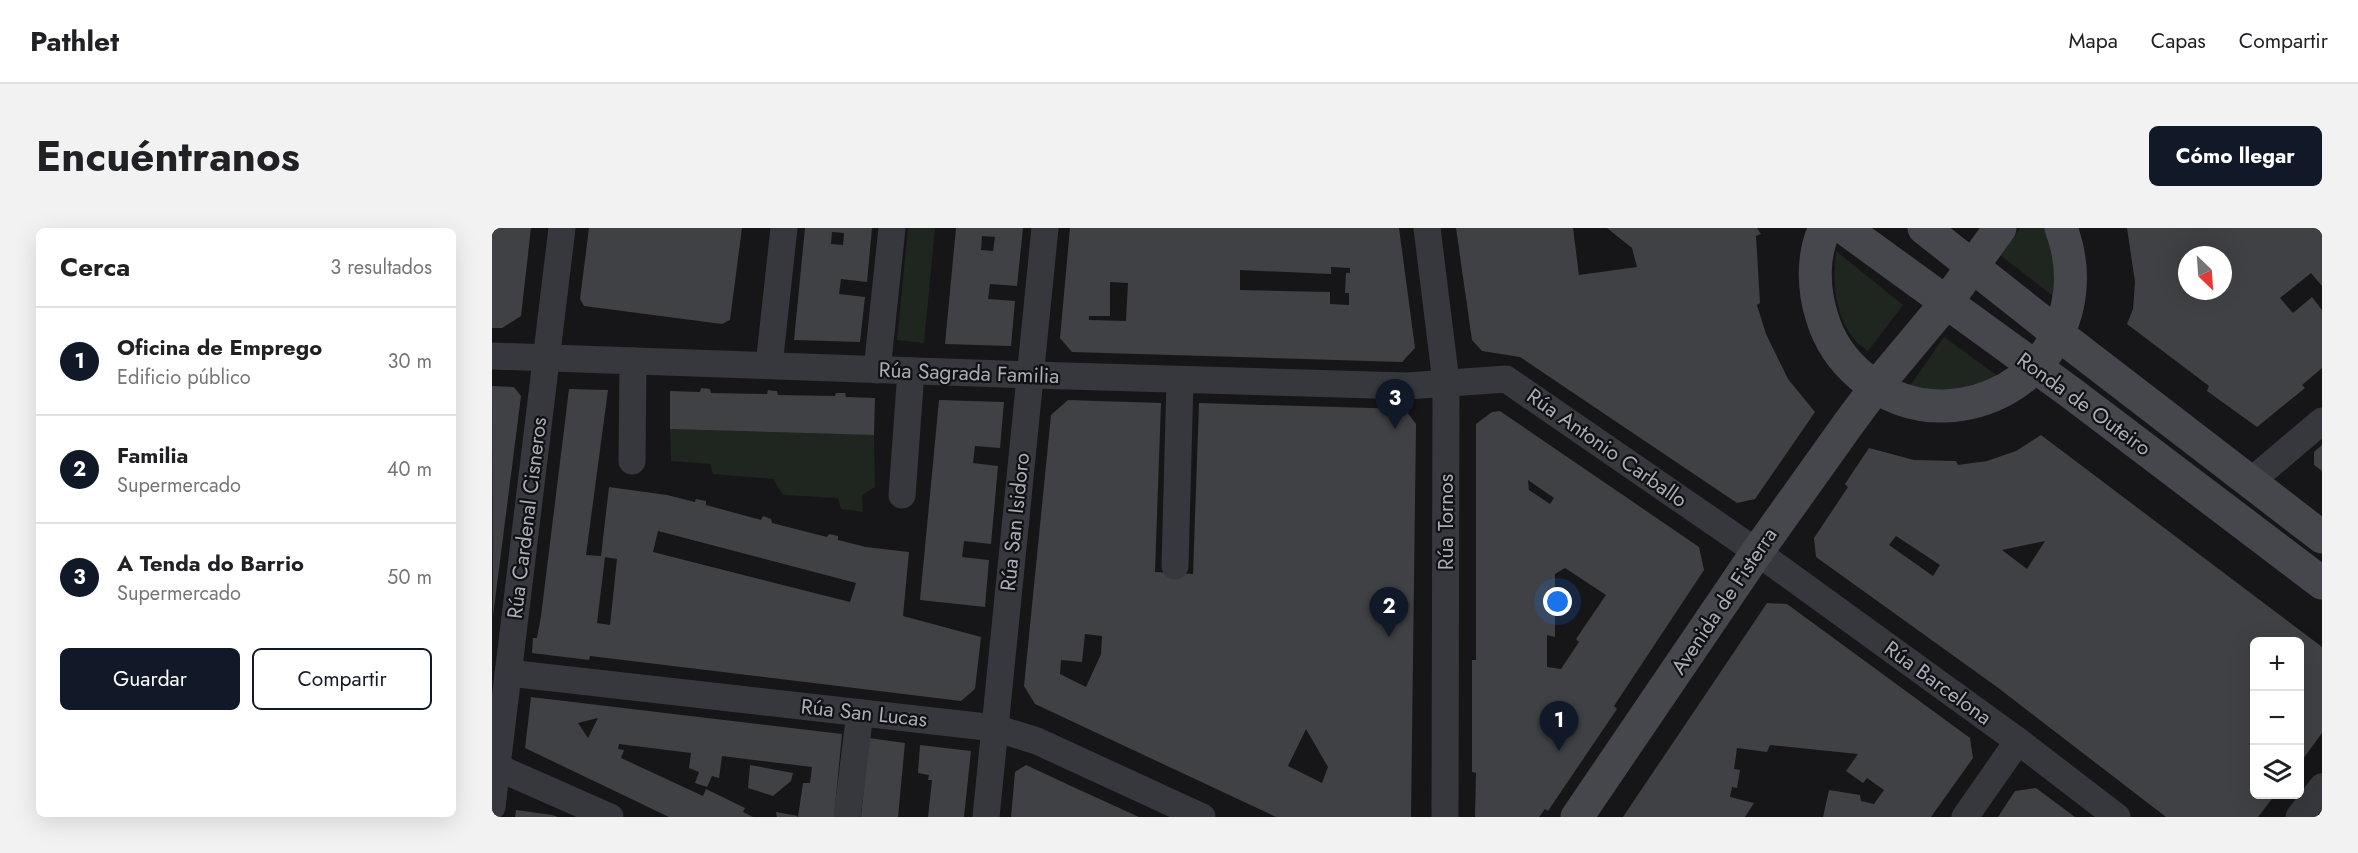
<!DOCTYPE html>
<html lang="es">
<head>
<meta charset="utf-8">
<style>
  :root { --surface:#fff; --page:#f2f2f2; --text:#202124; --muted:#757577; --line:#e0e0e0; --accent:#111827 }
  body { margin:0; font-family:Jost,sans-serif; background:var(--page); color:var(--text) }
  .controls { position:absolute; right:18px; bottom:18px; display:grid; overflow:hidden; border-radius:9px; box-shadow:0 6px 24px #0002 }
  .controls button { width:54px; height:54px; display:grid; place-items:center; padding:0; border:0; border-bottom:2px solid var(--line); background:var(--surface); color:var(--text); font:30px sans-serif }
  .compass { position:absolute; left:1686px; top:18px; width:54px; height:54px; border-radius:50%; background:var(--surface); box-shadow:0 6px 24px #0002; rotate:155deg }
  .you { position:absolute; left:1066px; top:374px; width:21px; height:21px; margin:-15px; border:4px solid #fff; border-radius:50%; background:#1a73e8; box-shadow:0 0 0 9px #1a73e833 }
  .badge { display:grid; place-items:center; width:39px; height:39px; border-radius:50%; background:var(--accent); color:#fff; font-size:20px; font-weight:700 }
  .pin { position:absolute; translate:-50% -50px; filter:drop-shadow(0 2px 3px #0008) }
  .pin::after { content:''; position:absolute; top:32px; width:21px; height:18px; background:inherit; clip-path:polygon(0 0,100% 0,50% 100%) }
  .list { margin:0; padding:0; list-style:none }
  h2 { display:flex; justify-content:space-between; align-items:center; height:78px; margin:0; padding:0 24px; font-size:26px }
  h2 small { font-size:20px; font-weight:400; color:var(--muted) }
  .list li { display:grid; grid-template-columns:39px 1fr auto; gap:18px; align-items:center; box-sizing:border-box; height:108px; padding:0 24px; border-top:2px solid var(--line) }
  .list b { display:block; font-size:22px; white-space:nowrap }
  .list p { margin:0; font-size:20px; white-space:nowrap; color:var(--muted) }
  .list em { font-size:20px; font-style:normal; color:var(--muted) }
  .actions { display:flex; gap:12px; padding:18px 24px }
  .actions a { flex:1; padding:14px 0; border:2px solid var(--accent); border-radius:9px; text-align:center; font-size:21px; color:var(--accent) }
  .actions .main { background:var(--accent); color:#fff }
  .icon { flex:none; width:33px; height:33px; fill:none; stroke:currentColor; stroke-width:2; stroke-linecap:round; stroke-linejoin:round }
  .map { position:relative; flex:none; width:1830px; height:589px; overflow:hidden; border-radius:9px }
  header { display:flex; align-items:center; gap:36px; box-sizing:border-box; height:84px; padding:0 30px; background:var(--surface); border-bottom:2px solid var(--line) }
  header strong { font-size:28px }
  nav { display:flex; gap:33px; margin-inline-start:auto; font-size:21px }
  .intro { display:flex; align-items:center; justify-content:space-between; box-sizing:border-box; height:144px; padding:0 36px }
  h1 { margin:0; font-size:42px }
  .button { padding:15px 27px; border-radius:9px; background:var(--accent); color:#fff; font-size:21px; font-weight:700 }
  main { display:flex; gap:36px; padding:0 36px }
  aside { flex:1; background:var(--surface); border-radius:9px; box-shadow:0 6px 24px #0002 }
  .map>svg:first-child { display:block }
  .green { fill:#1e261f }
  .building { fill:#404145; fill-rule:evenodd }
  .lines { fill:none; stroke-linecap:round; stroke-linejoin:round }
  .street { stroke:#37383d; stroke-width:27 }
  .secondary { stroke:#45474d; stroke-width:33 }
  .labels { text-anchor:middle; dominant-baseline:central; stroke-width:4.5; stroke-linejoin:round; paint-order:stroke }
  .street-label { font-size:21px; fill:#a8adb8; stroke:#111113 }
</style>
</head>
<body>
<header>
<strong>Pathlet</strong>
<nav><a>Mapa</a><a>Capas</a><a>Compartir</a></nav>
</header>
<div class="intro"><h1>Encuéntranos</h1><a class="button">Cómo llegar</a></div>
<main>
<aside>
<h2>Cerca<small>3 resultados</small></h2>
<ul class="list">
<li><span class="badge">1</span><div><b>Oficina de Emprego</b><p>Edificio público</p></div><em>30 m</em></li>
<li><span class="badge">2</span><div><b>Familia</b><p>Supermercado</p></div><em>40 m</em></li>
<li><span class="badge">3</span><div><b>A Tenda do Barrio</b><p>Supermercado</p></div><em>50 m</em></li>
</ul>
<div class="actions"><a class="main">Guardar</a><a>Compartir</a></div>
</aside>
<div class="map">
<svg width="1830" height="589" viewBox="0 0 1830 589">
  <rect width="100%" height="100%" fill="#161618"/>
  <g class="green">
    <path d="M 416,0 L 443,0 L 432,115 L 405,112 Z"/>
    <path d="M 1528,0 L 1557,0 L 1570,75 L 1508,27 Z"/>
    <path d="M 1344,23 L 1411,77 L 1376,123 C 1343,102 1340,59 1344,23 Z"/>
    <path d="M 1452,109 L 1511,152 L 1442,165 L 1418,158 Z"/>
    <path d="M 178,201 L 382,207 L 383,259 L 370,267 L 371,284 L 349,281 L 346,270 L 291,267 L 281,251 L 221,246 L 218,236 L 179,233 Z"/>
  </g>
  <g class="building">
    <path d="M 0,0 L 39,0 L 29,88 L 10,100 L 0,100 Z"/>
    <path d="M 97,0 L 250,0 L 238,92 L 230,96 L 92,78 L 88,71 Z"/>
    <path d="M 313,0 L 380,0 L 375,54 L 349,51 L 347,66 L 373,69 L 368,114 L 302,112 ZM 340,4 L 352,5 L 351,17 L 339,16 Z"/>
    <path d="M 464,0 L 531,0 L 525,58 L 498,56 L 497,64 L 496,71 L 523,73 L 519,118 L 453,116 ZM 490,8 L 503,9 L 501,23 L 489,22 Z"/>
    <path d="M 578,0 L 907,0 L 923,120 L 910,134 L 580,124 L 568,110 ZM 839,39 L 858,40 L 858,45 L 854,45 L 853,65 L 857,65 L 857,77 L 838,76 L 838,64 L 748,62 L 748,42 L 839,46 ZM 618,54 L 636,55 L 634,93 L 597,92 L 597,88 L 618,88 Z"/>
    <path d="M 964,0 L 1081,0 L 1087,47 L 1145,39 L 1140,20 L 1115,0 L 1265,0 L 1269,6 L 1264,8 L 1268,75 L 1265,77 L 1274,106 L 1296,151 L 1323,184 L 1263,271 L 1245,275 L 1028,129 L 990,123 L 980,112 Z"/>
    <path d="M 1635,0 L 1830,0 L 1830,58 L 1819,45 L 1788,70 L 1801,85 L 1820,69 L 1830,82 L 1830,140 L 1810,157 L 1813,160 L 1765,199 L 1715,163 L 1717,158 L 1635,96 L 1641,81 L 1643,54 ZM 1695,27 L 1731,27 L 1731,63 L 1695,63 Z"/>
    <path d="M 0,158 L 22,159 L 29,168 L 1,388 Z"/>
    <path d="M 209,160 L 218,161 L 219,165 L 275,166 L 276,162 L 281,163 L 285,163 L 286,167 L 343,168 L 344,165 L 353,165 L 354,169 L 383,170 L 382,207 L 178,201 L 178,163 L 208,164 Z"/>
    <path d="M 77,161 L 116,162 L 94,327 L 109,328 L 117,259 L 175,267 L 203,274 L 204,271 L 214,273 L 214,277 L 269,292 L 271,288 L 279,291 L 280,295 L 335,309 L 337,306 L 346,308 L 346,312 L 374,319 L 417,324 L 411,388 L 489,409 L 483,461 L 469,473 L 98,428 L 97,432 L 40,425 L 41,410 L 45,410 L 49,388 ZM 166,303 L 364,355 L 358,374 L 161,324 ZM 113,329 L 125,331 L 118,397 L 105,395 Z"/>
    <path d="M 447,172 L 512,174 L 508,220 L 483,218 L 481,235 L 506,238 L 499,316 L 472,313 L 471,322 L 470,329 L 497,332 L 493,379 L 428,372 Z"/>
    <path d="M 576,172 L 669,175 L 663,344 L 701,346 L 707,175 L 913,181 L 924,196 L 919,589 L 784,589 L 543,476 L 532,458 L 559,187 ZM 593,406 L 610,408 L 609,426 L 594,459 L 568,446 L 569,432 L 590,434 ZM 814,501 L 836,539 L 830,555 L 796,538 Z"/>
    <path d="M 1008,183 L 1207,319 L 1212,342 L 1122,478 L 1125,481 L 1056,583 L 1053,581 L 1047,589 L 983,589 L 984,545 L 980,544 L 980,432 L 984,432 L 984,196 L 1000,184 ZM 1036,252 L 1062,270 L 1058,276 L 1037,262 ZM 1073,340 L 1114,367 L 1084,411 L 1087,414 L 1069,441 L 1055,439 L 1055,407 L 1063,409 L 1063,346 Z"/>
    <path d="M 1549,207 L 1830,419 L 1830,505 L 1808,535 L 1808,413 L 1762,413 L 1762,567 L 1783,567 L 1766,589 L 1674,589 L 1505,459 L 1324,329 L 1322,310 L 1356,259 L 1353,256 L 1377,220 L 1422,232 L 1464,233 L 1466,237 L 1495,233 L 1524,223 ZM 1404,308 L 1448,337 L 1441,348 L 1397,317 ZM 1553,313 L 1535,341 L 1510,322 Z"/>
    <path d="M 1830,217 L 1830,243 L 1822,237 L 1822,224 Z"/>
    <path d="M 1275,375 L 1295,376 L 1478,510 L 1481,530 L 1439,589 L 1331,589 L 1337,562 L 1368,567 L 1369,573 L 1382,576 L 1392,562 L 1375,550 L 1371,555 L 1354,543 L 1366,526 L 1278,517 L 1275,524 L 1245,520 L 1242,541 L 1248,542 L 1245,560 L 1240,559 L 1238,569 L 1262,575 L 1253,589 L 1131,589 Z"/>
    <path d="M 39,469 L 350,506 L 342,589 L 306,589 L 311,555 L 318,555 L 320,539 L 230,528 L 227,550 L 220,548 L 215,559 L 203,555 L 207,544 L 197,540 L 199,525 L 127,516 L 126,521 L 132,522 L 129,530 L 211,568 L 214,561 L 253,580 L 251,584 L 261,589 L 177,589 L 33,520 ZM 106,490 L 96,510 L 86,495 Z"/>
    <path d="M 377,510 L 413,515 L 406,589 L 369,589 Z"/>
    <path d="M 428,517 L 479,523 L 472,589 L 436,589 L 440,552 L 436,552 L 437,547 L 426,545 Z"/>
    <path d="M 258,537 L 301,545 L 299,553 L 281,568 L 256,560 Z"/>
    <path d="M 534,537 L 579,558 L 647,589 L 519,589 L 523,544 Z"/>
    <path d="M 1544,560 L 1583,589 L 1506,589 L 1523,563 Z"/>
    <path d="M 24,582 L 60,587 L 66,589 L 23,589 Z"/>
    <path d="M 284,584 L 306,588 L 305,589 L 285,589 Z"/>
  </g>
  <g class="lines">
    <g class="street">
      <path d="M 935,0 L 954,154 L 953,589"/>
      <path d="M 0,128 L 511,146 L 915,158 L 1014,151 L 1265,324 L 1526,513 L 1625,589"/>
      <path d="M 277,137 L 292,0"/>
      <path d="M 385,142 L 400,0"/>
      <path d="M 140,233 L 141,133"/>
      <path d="M 1758,254 L 1830,193"/>
      <path d="M 410,267 L 419,143"/>
      <path d="M 683,338 L 688,152"/>
      <path d="M 16,445 L 503,500 L 545,513 L 710,589"/>
      <path d="M 0,537 L 118,589"/>
      <path d="M 0,579 L 70,0"/>
      <path d="M 355,589 L 368,485"/>
      <path d="M 494,589 L 553,0"/>
      <path d="M 1473,589 L 1526,513"/>
      <path d="M 1807,589 L 1830,559"/>
    </g>
    <g class="secondary">
      <path d="M 1333,0 C 1320,27 1321,61 1330,89 C 1337,113 1350,132 1369,148 C 1392,168 1422,179 1453,178 C 1545,174 1602,86 1569,0"/>
      <path d="M 1352,0 L 1578,164 L 1830,355"/>
      <path d="M 1432,0 L 1566,106 L 1830,309"/>
      <path d="M 1085,589 L 1265,324 L 1357,195 L 1383,160 L 1454,75 L 1508,0"/>
    </g>
  </g>
  <g class="labels">
    <g class="street-label">
      <text transform="translate(477 145) rotate(2)">Rúa Sagrada Familia</text>
      <text transform="translate(1592 176) rotate(36)">Ronda de Outeiro</text>
      <text transform="translate(1115 220) rotate(35)">Rúa Antonio Carballo</text>
      <text transform="translate(35 290) rotate(-83)">Rúa Cardenal Cisneros</text>
      <text transform="translate(523 294) rotate(-84)">Rúa San Isidoro</text>
      <text transform="translate(954 294) rotate(-90)">Rúa Tornos</text>
      <text transform="translate(1232 373) rotate(-56)">Avenida de Fisterra</text>
      <text transform="translate(1446 455) rotate(36)">Rúa Barcelona</text>
      <text transform="translate(372 485) rotate(6)">Rúa San Lucas</text>
    </g>
  </g>
</svg>
<div class="controls">
<button>+</button>
<button>−</button>
<button><svg class="icon" aria-label="layers" viewBox="0 0 24 24"><path d="M12 4l9 5-9 5-9-5zM3 14l9 5 9-5"/></svg></button>
</div>
<svg class="compass" viewBox="-18 -18 36 36"><path d="M0-13l5 13h-10z" fill="#e53935"/><path d="M0 13l5-13h-10z" fill="#757577"/></svg>
<div class="you"></div>
<div class="pin badge" style="left:1067px;top:523px">1</div>
<div class="pin badge" style="left:897px;top:409px">2</div>
<div class="pin badge" style="left:903px;top:201px">3</div>
</div>
</main>
</body>
</html>
